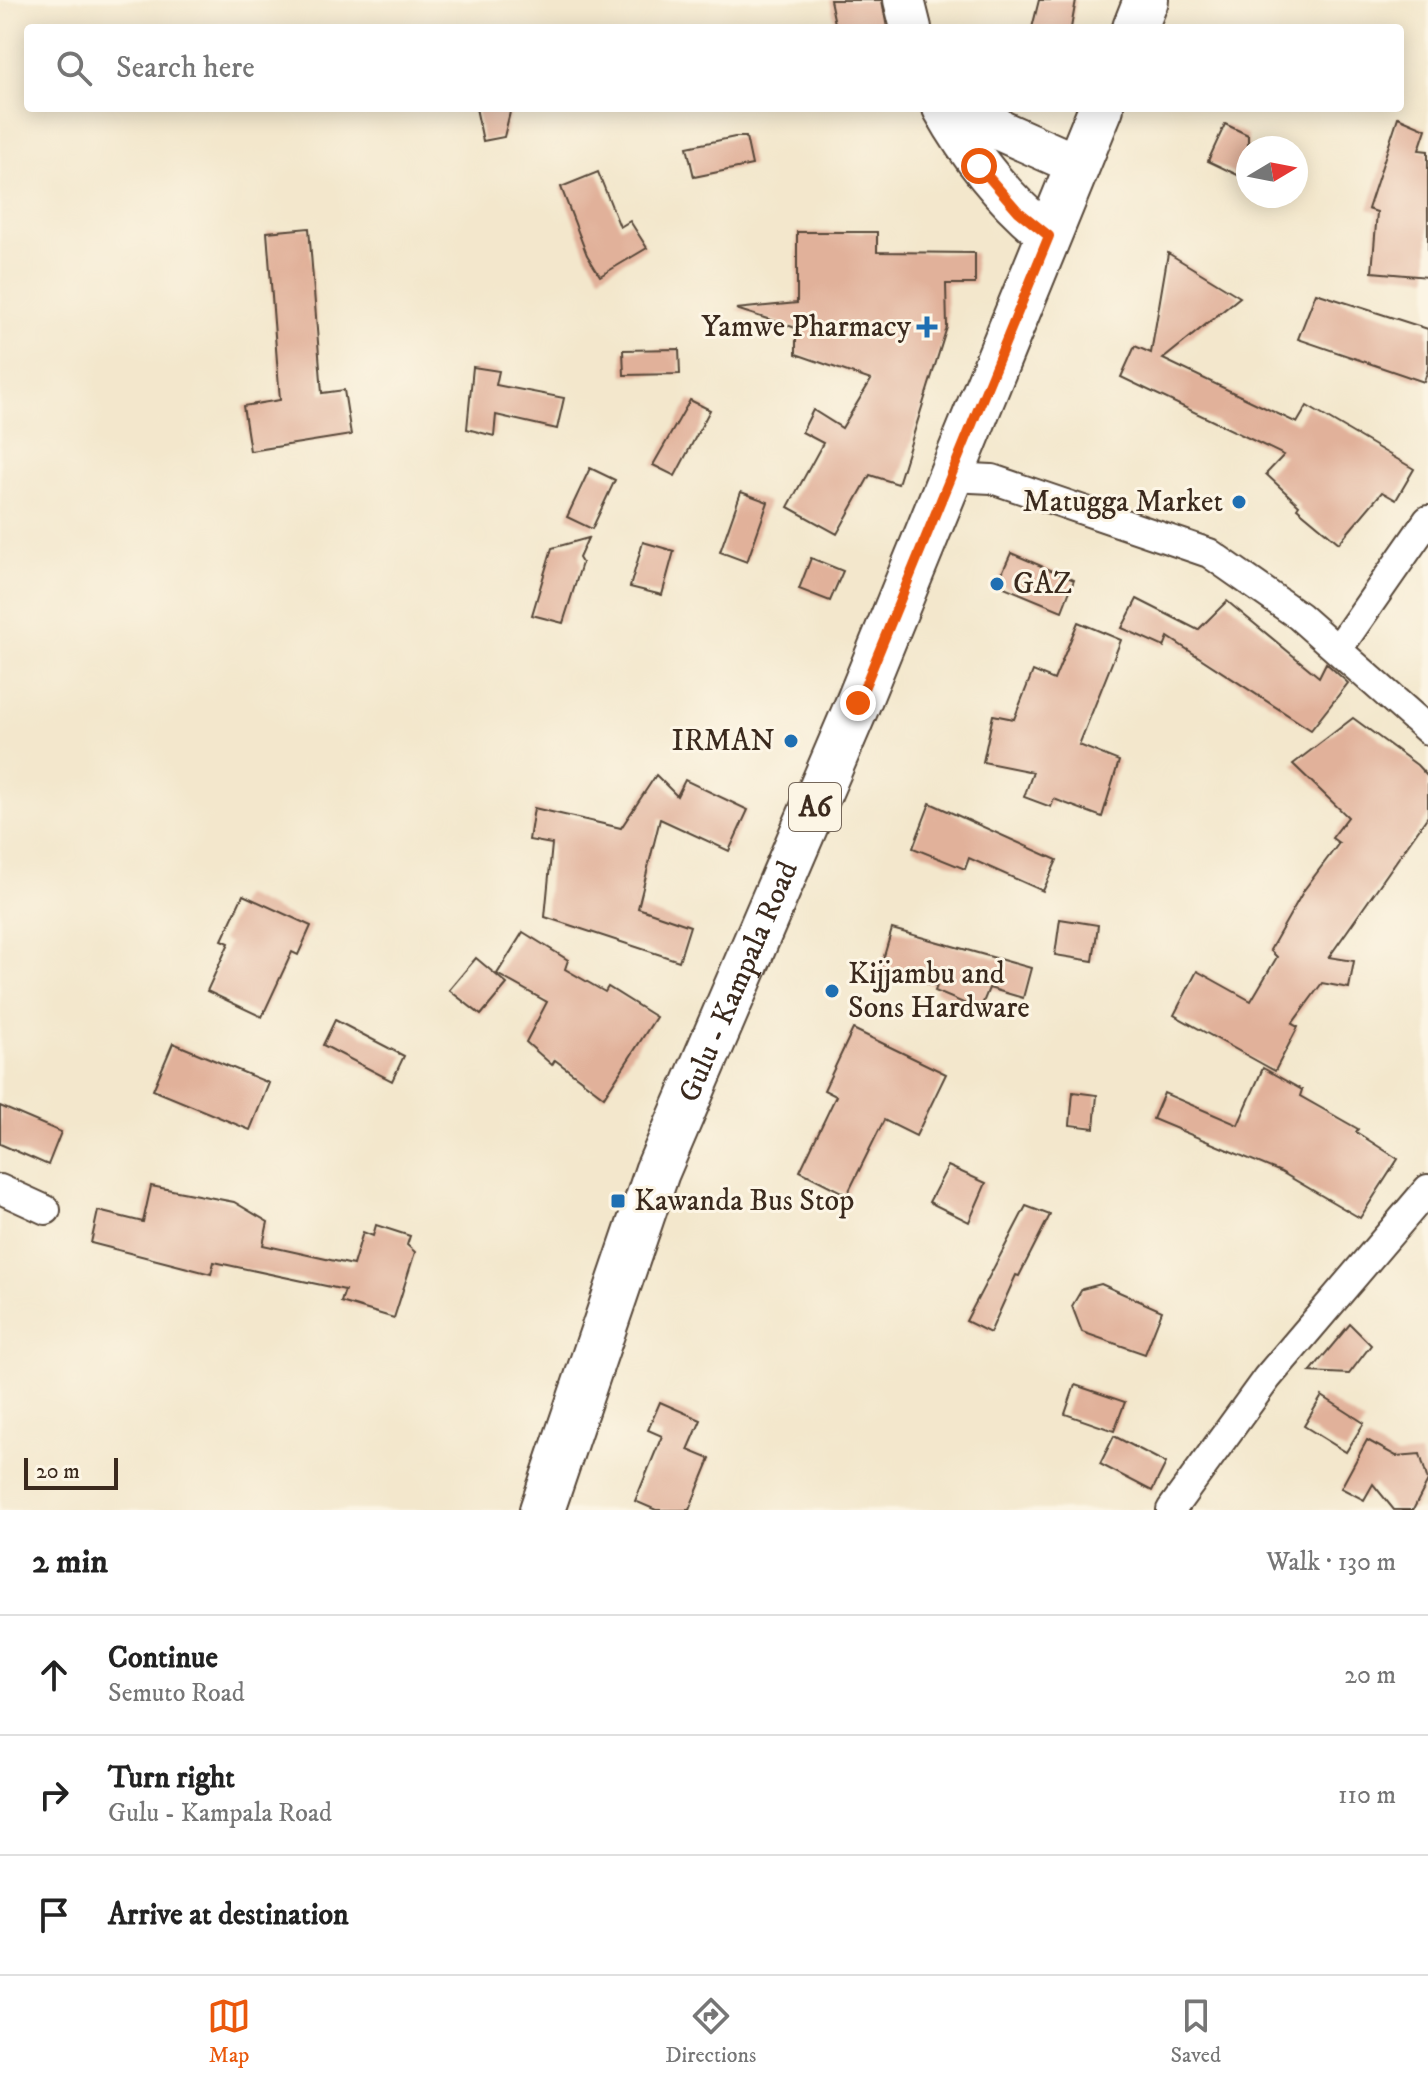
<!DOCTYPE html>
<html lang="en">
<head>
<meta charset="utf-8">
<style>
  :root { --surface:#fff; --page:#f6f6f6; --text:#222; --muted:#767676; --line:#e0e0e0; --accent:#ea580c }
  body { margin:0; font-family:"IM FELL DW Pica",serif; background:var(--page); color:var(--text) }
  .compass { position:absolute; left:1236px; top:136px; width:72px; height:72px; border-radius:50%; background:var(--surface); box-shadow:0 4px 20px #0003; rotate:80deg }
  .scale { position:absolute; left:24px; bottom:20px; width:94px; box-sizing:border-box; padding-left:8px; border:4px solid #3b2a1e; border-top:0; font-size:22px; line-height:28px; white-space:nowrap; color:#3b2a1e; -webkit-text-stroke:6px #fcf5e5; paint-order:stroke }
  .stop { position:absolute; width:24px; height:24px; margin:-18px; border:6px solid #ea580c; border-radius:50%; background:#fff }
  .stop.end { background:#ea580c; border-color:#fff; box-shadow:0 2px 8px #0008 }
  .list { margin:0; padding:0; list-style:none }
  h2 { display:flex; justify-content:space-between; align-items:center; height:104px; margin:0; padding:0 32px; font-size:34px }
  h2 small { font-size:26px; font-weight:400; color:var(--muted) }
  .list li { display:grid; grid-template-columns:52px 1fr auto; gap:24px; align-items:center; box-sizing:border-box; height:120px; padding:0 32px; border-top:2px solid var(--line) }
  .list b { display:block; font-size:30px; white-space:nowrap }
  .list p { margin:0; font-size:26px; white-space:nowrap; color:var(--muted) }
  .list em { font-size:26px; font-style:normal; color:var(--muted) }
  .icon { flex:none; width:44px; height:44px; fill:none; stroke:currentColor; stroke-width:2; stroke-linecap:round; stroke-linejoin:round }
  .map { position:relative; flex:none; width:1428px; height:1510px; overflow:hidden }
  .search { position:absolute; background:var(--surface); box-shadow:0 4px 20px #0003; left:24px; right:24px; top:24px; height:88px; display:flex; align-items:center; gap:20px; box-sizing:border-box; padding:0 28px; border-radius:8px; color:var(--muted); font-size:30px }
  .sheet { height:464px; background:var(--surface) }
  nav { display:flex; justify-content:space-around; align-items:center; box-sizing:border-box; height:112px; border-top:2px solid var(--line); background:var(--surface); font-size:22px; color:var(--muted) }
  nav a { display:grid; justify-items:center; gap:4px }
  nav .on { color:var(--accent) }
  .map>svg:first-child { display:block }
  .building { fill:#e1b19a }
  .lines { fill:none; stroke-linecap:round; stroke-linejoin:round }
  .minor-casing { stroke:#574638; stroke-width:32 }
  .secondary-casing { stroke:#574638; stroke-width:44 }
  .primary-casing { stroke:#574638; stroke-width:48 }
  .minor { stroke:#fff; stroke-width:28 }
  .secondary { stroke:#fff; stroke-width:40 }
  .primary { stroke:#fff; stroke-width:44 }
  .route { stroke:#ea580c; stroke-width:10 }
  .poi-dot { fill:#1f6fb2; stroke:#fcf5e5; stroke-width:3 }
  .labels { text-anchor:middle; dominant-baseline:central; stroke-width:6; stroke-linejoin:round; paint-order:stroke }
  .shield { fill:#fcf5e5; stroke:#75675a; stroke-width:2 }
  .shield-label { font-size:28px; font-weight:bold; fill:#3b2a1e }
  .poi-label { font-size:30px; fill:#3b2a1e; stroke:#fcf5e5; text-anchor:end }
  .street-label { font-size:30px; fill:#3b2a1e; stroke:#fcf5e5 }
</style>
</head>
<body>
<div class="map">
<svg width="1428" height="1510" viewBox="0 0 1428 1510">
  <rect width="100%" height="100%" fill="#fcf5e5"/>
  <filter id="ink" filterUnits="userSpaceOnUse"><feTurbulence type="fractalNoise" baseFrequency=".0125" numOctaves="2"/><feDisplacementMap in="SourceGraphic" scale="16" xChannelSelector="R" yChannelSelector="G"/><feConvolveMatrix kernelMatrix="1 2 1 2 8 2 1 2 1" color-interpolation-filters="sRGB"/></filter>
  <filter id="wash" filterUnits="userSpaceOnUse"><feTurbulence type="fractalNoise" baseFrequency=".006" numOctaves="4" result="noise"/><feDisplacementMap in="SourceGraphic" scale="32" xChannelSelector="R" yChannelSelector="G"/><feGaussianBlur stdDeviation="1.8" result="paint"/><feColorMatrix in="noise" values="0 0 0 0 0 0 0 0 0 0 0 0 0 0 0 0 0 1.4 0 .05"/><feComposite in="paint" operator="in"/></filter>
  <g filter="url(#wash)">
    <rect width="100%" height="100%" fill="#f3e7cc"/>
    <g id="blocks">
      <g class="building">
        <path d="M 830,0 L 882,0 L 887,28 L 836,28 Z"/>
        <path d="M 1039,0 L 1076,0 L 1071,28 L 1032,28 Z"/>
        <path d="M 476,108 L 511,108 L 504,137 L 483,141 Z"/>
        <path d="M 1398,117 L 1426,129 L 1419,150 L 1428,151 L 1428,277 L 1372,272 L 1377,212 L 1368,209 Z"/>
        <path d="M 1225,124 L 1248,135 L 1248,180 L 1208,161 Z"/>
        <path d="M 735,137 L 746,137 L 752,165 L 694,177 L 687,147 Z"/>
        <path d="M 598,172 L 620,227 L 630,221 L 647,248 L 600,276 L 587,255 L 561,187 Z"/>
        <path d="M 309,228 L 322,393 L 344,390 L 351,435 L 250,451 L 243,406 L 280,400 L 267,232 Z"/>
        <path d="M 797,232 L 877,232 L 877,252 L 975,253 L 975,284 L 946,284 L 947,327 L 898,484 L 870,475 L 837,534 L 788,507 L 823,443 L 802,432 L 813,410 L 842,428 L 871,380 L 796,354 L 796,328 L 736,309 L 797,303 Z"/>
        <path d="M 1168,253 L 1240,297 L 1163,359 L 1297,423 L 1307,406 L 1414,469 L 1396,500 L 1382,492 L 1339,543 L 1297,508 L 1299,505 L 1266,474 L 1284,455 L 1121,377 L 1135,346 L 1151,353 Z"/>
        <path d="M 1316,293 L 1428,329 L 1428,369 L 1424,382 L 1298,339 Z"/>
        <path d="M 679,349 L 680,374 L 624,375 L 623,350 Z"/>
        <path d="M 473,367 L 499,371 L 496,385 L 564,398 L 557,429 L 496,415 L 494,436 L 467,429 Z"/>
        <path d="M 690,400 L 710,410 L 675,476 L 653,465 Z"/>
        <path d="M 590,468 L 615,480 L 592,529 L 567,517 Z"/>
        <path d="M 741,492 L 768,502 L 747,562 L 720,552 Z"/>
        <path d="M 588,538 L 579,558 L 582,563 L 563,623 L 532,615 L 552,548 Z"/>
        <path d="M 643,542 L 674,551 L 662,595 L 630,587 Z"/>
        <path d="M 1011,553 L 1074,580 L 1062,611 L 997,584 Z"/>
        <path d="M 811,558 L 843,571 L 830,601 L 799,589 Z"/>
        <path d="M 1137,599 L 1198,630 L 1227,601 L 1319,677 L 1326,663 L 1348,683 L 1311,730 L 1168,637 L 1164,647 L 1122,628 Z"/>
        <path d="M 1078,622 L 1121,640 L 1079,745 L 1119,761 L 1102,817 L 1054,799 L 1051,807 L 1024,797 L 1033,772 L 983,762 L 993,715 L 1014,719 L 1033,671 L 1054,680 Z"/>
        <path d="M 1353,718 L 1417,765 L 1428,777 L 1428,816 L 1329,957 L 1354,961 L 1349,988 L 1322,983 L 1292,1024 L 1298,1027 L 1275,1071 L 1174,1015 L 1197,971 L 1251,1001 L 1277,957 L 1270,950 L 1304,890 L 1339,843 L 1332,838 L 1348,817 L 1293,764 Z"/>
        <path d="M 656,775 L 677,796 L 685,780 L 748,810 L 729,851 L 660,819 L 638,908 L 690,926 L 679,961 L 545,917 L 552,844 L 529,840 L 534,808 L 621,828 Z"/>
        <path d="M 930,803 L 1057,860 L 1043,891 L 969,858 L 965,869 L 913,848 Z"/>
        <path d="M 243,895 L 311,926 L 298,955 L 292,952 L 262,1017 L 207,991 L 229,943 L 222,940 Z"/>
        <path d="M 1060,919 L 1098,925 L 1093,961 L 1055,955 Z"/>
        <path d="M 892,929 L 1031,968 L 1023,998 L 989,988 L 980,1010 L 935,991 L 937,986 L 880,970 Z"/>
        <path d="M 523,932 L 568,960 L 565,969 L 605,992 L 608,987 L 656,1017 L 604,1097 L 555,1060 L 552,1065 L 526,1042 L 547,1002 L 497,974 Z"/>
        <path d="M 476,958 L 507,984 L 481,1015 L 449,990 Z"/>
        <path d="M 335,1020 L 404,1056 L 392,1081 L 323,1045 Z"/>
        <path d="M 853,1029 L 946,1074 L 916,1136 L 884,1120 L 847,1195 L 800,1171 L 836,1096 L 824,1090 Z"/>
        <path d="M 173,1043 L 269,1083 L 250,1130 L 153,1090 Z"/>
        <path d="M 1263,1068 L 1302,1090 L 1300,1096 L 1358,1129 L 1356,1132 L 1398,1159 L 1360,1218 L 1281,1172 L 1153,1119 L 1164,1093 L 1238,1125 Z"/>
        <path d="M 1073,1092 L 1097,1095 L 1094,1128 L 1070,1125 Z"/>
        <path d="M 0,1106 L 61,1132 L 48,1165 L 0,1144 Z"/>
        <path d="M 948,1166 L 986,1183 L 969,1222 L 929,1202 Z"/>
        <path d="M 151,1186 L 234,1202 L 268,1222 L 263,1245 L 353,1265 L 363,1232 L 373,1236 L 376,1225 L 410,1236 L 407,1245 L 415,1252 L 394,1318 L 341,1302 L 345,1290 L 214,1262 L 211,1274 L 91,1243 L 98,1211 L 143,1222 Z"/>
        <path d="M 1026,1206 L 1050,1215 L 1019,1276 L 1016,1275 L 990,1333 L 966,1321 Z"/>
        <path d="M 1101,1284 L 1162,1311 L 1145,1354 L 1082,1332 L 1072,1306 L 1082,1289 Z"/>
        <path d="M 1350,1324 L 1371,1345 L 1349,1374 L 1310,1372 Z"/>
        <path d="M 1075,1385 L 1125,1402 L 1114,1431 L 1065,1414 Z"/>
        <path d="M 1322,1396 L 1364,1423 L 1346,1452 L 1304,1426 Z"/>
        <path d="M 660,1402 L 701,1420 L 688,1450 L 710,1459 L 689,1510 L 656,1510 L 635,1501 L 662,1436 L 648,1430 Z"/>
        <path d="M 1114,1436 L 1166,1463 L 1152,1491 L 1100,1464 Z"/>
        <path d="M 1367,1440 L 1396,1456 L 1420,1454 L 1428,1481 L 1413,1510 L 1394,1510 L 1373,1484 L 1364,1500 L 1341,1488 Z"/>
      </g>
    </g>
  </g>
  <g filter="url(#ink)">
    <use href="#blocks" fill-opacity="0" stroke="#574638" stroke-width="2"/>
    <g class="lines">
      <defs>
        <g id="minor">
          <path d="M 951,477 L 992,479 L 1209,553 L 1299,616 L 1428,730"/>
          <path d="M 1338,649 L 1428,520"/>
          <path d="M 0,1189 L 46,1210"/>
          <path d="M 1171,1510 L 1267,1378 L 1428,1189"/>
        </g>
        <g id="secondary">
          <path d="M 904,0 L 911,28"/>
          <path d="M 943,108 C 971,158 1004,200 1049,236"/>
          <path d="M 977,108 L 999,130 L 1078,165"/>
        </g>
        <g id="primary">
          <path d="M 1135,28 L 1146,0"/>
          <path id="s1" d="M 542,1510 L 657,1172 L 858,703 L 1101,108"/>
        </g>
      </defs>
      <use href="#minor" class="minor-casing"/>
      <use href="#secondary" class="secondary-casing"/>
      <use href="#primary" class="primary-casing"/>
      <use href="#minor" class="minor"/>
      <use href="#secondary" class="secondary"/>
      <use href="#primary" class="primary"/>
    </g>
  </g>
  <g class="lines" filter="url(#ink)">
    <path class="route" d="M 858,703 L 1049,236 L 1018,211 L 979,166"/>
  </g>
  <g class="poi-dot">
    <path d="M923 315h8v8h8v8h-8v8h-8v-8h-8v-8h8z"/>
    <circle cx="1239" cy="502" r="8"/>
    <circle cx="997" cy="584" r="8"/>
    <circle cx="791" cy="741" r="8"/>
    <circle cx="832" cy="991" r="8"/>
    <rect x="610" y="1193" width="16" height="16" rx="4"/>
  </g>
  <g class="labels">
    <rect class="shield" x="789" y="783" width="52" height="48" rx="6"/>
    <g class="shield-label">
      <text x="815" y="807">A6</text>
    </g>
    <g class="poi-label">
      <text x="911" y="327">Yamwe Pharmacy</text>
      <text x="1223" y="502">Matugga Market</text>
      <text x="1013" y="584" text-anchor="start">GAZ</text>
      <text x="775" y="741">IRMAN</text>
      <text x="848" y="974" text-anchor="start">Kijjambu and<tspan x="848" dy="34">Sons Hardware</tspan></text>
      <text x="634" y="1201" text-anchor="start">Kawanda Bus Stop</text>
    </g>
    <g class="street-label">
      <text stroke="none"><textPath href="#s1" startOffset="564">Gulu - Kampala Road</textPath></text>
    </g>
  </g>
</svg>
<svg class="compass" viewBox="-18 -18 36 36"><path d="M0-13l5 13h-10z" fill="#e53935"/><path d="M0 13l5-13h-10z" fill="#767676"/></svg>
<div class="scale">20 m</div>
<div class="stop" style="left:979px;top:166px"></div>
<div class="stop end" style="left:858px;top:703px"></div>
<div class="search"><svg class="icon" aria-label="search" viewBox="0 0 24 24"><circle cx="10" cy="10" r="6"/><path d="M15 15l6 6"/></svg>Search here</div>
</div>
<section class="sheet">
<h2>2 min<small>Walk · 130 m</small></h2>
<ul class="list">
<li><svg class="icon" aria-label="ahead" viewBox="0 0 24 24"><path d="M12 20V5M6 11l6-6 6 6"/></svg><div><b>Continue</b><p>Semuto Road</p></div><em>20 m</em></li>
<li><svg class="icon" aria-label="right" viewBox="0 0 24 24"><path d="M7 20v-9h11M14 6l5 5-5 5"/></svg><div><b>Turn right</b><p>Gulu - Kampala Road</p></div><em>110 m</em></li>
<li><svg class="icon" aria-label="arrive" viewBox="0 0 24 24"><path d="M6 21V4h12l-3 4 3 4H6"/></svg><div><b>Arrive at destination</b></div></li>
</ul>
</section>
<nav>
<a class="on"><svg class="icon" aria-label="map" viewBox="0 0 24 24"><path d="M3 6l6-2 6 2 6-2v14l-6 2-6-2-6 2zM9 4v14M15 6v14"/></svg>Map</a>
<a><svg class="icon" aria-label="directions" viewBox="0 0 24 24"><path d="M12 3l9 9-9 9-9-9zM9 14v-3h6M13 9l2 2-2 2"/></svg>Directions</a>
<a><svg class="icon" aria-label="saved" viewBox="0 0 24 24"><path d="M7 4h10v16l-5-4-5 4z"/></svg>Saved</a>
</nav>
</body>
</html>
